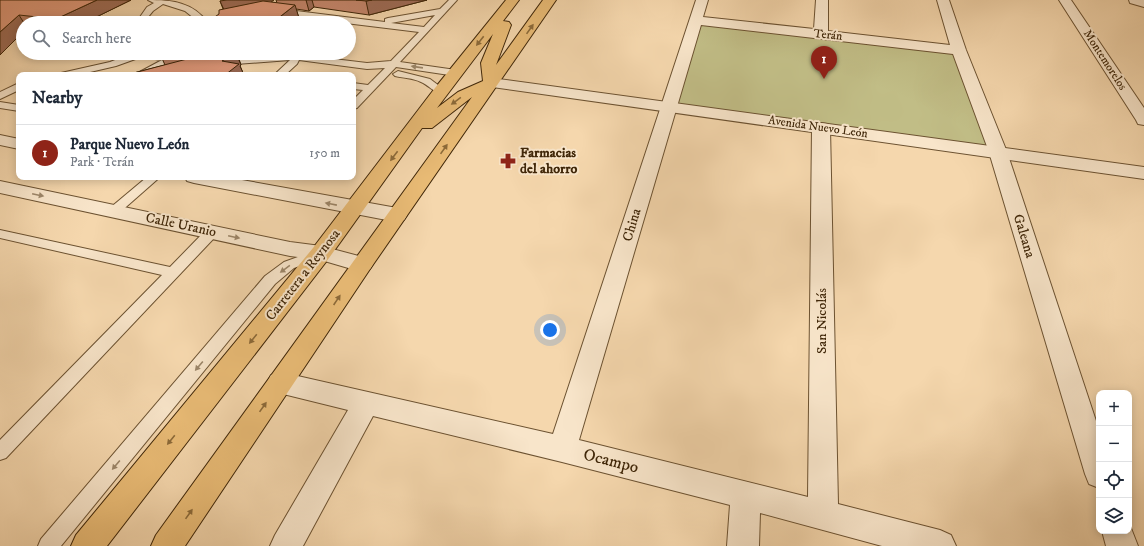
<!DOCTYPE html>
<html lang="en">
<head>
<meta charset="utf-8">
<style>
  :root { --surface:#fff; --page:#f2f2f3; --text:#1f2937; --muted:#747a83; --line:#e0e1e3; --accent:#8f2418 }
  body { margin:0; font-family:"IM FELL DW Pica",serif; background:var(--page); color:var(--text) }
  .controls { position:absolute; right:12px; bottom:12px; display:grid; overflow:hidden; border-radius:8px; box-shadow:0 2px 10px #0003 }
  .controls button { width:36px; height:36px; display:grid; place-items:center; padding:0; border:0; border-bottom:1px solid var(--line); background:var(--surface); color:var(--text); font:20px sans-serif }
  .you { position:absolute; left:550px; top:330px; width:14px; height:14px; margin:-10px; border:3px solid #fff; border-radius:50%; background:#1a73e8; box-shadow:0 0 0 6px #1a73e833 }
  .badge { display:grid; place-items:center; width:26px; height:26px; border-radius:50%; background:var(--accent); color:#fff; font-size:13px; font-weight:700 }
  .pin { position:absolute; translate:-50% -33px; filter:drop-shadow(0 1px 2px #0008) }
  .pin::after { content:''; position:absolute; top:21px; width:14px; height:12px; background:inherit; clip-path:polygon(0 0,100% 0,50% 100%) }
  .list { margin:0; padding:0; list-style:none }
  h2 { display:flex; justify-content:space-between; align-items:center; height:52px; margin:0; padding:0 16px; font-size:17px }
  h2 small { font-size:13px; font-weight:400; color:var(--muted) }
  .list li { display:grid; grid-template-columns:26px 1fr auto; gap:12px; align-items:center; box-sizing:border-box; height:56px; padding:0 16px; border-top:1px solid var(--line) }
  .list b { display:block; font-size:15px; white-space:nowrap }
  .list p { margin:0; font-size:13px; white-space:nowrap; color:var(--muted) }
  .list em { font-size:13px; font-style:normal; color:var(--muted) }
  .icon { flex:none; width:22px; height:22px; fill:none; stroke:currentColor; stroke-width:2; stroke-linecap:round; stroke-linejoin:round }
  .map { position:relative; flex:none; width:1144px; height:546px; overflow:hidden }
  .search { position:absolute; background:var(--surface); box-shadow:0 2px 10px #0003; left:16px; top:16px; width:340px; height:44px; display:flex; align-items:center; gap:10px; box-sizing:border-box; padding:0 14px; border-radius:22px; color:var(--muted); font-size:15px }
  .panel { position:absolute; background:var(--surface); box-shadow:0 2px 10px #0003; left:16px; top:72px; width:340px; height:108px; border-radius:8px }
  .map>svg:first-child { display:block }
  .green { fill:#c1bd86; stroke:#807247 }
  .lines { fill:none; stroke-linecap:round; stroke-linejoin:round }
  .service-casing { stroke:#6c5231; stroke-width:2 }
  .minor-casing { stroke:#6c5231; stroke-width:2 }
  .tertiary-casing { stroke:#6c5231; stroke-width:2 }
  .primary-casing { stroke:#3f2608; stroke-width:2 }
  .service { fill:#f8e5ca; fill-rule:evenodd }
  .minor { fill:#f8e5ca; fill-rule:evenodd }
  .tertiary { fill:#f8e5ca; fill-rule:evenodd }
  .primary { fill:#eabc76; fill-rule:evenodd }
  .wall { fill:#c18469; stroke:#3f2608 }
  .shaded-wall { fill:#9d6b55; stroke:#3f2608 }
  .building { fill:#e0997a; stroke:#3f2608 }
  .oneway { fill:#8c6a39 }
  .oneway2 { fill:#9c8669 }
  .labels { text-anchor:middle; dominant-baseline:central; stroke-width:4; stroke-linejoin:round; paint-order:stroke }
  .far-street-label { font-size:12px; fill:#3f2608; stroke:#f8e5ca }
  .poi-label { font-size:14px; font-weight:bold; fill:#3f2608; stroke:#f8e5ca; text-anchor:start }
  .street-label { font-size:14px; fill:#3f2608; stroke:#f8e5ca }
  .near-street-label { font-size:17px; fill:#3f2608; stroke:#f8e5ca }
</style>
</head>
<body>
<div class="map">
<svg width="1144" height="546" viewBox="0 0 1144 546">
  <rect width="100%" height="100%" fill="#f5d7ad"/>
  <filter id="stains"><feTurbulence type="fractalNoise" baseFrequency=".005" numOctaves="4"/><feColorMatrix values="0 0 0 0 .2 0 0 0 0 .09 0 0 0 0 .02 0 0 0 .5 -.17"/></filter>
  <radialGradient id="worn" r=".72"><stop offset=".6" stop-color="#630" stop-opacity="0"/><stop offset="1" stop-color="#630" stop-opacity=".3"/></radialGradient>
  <path class="green" d="M 696,20 L 959,50 L 998,152 L 668,107 Z"/>
  <g class="lines">
    <defs>
      <g id="service">
        <path d="M 148,0 C 172,0 193,2 208,23 L 200,23 L 185,11 L 163,4 L 153,11 L 148,17 L 150,23 L 142,23 L 140,17 L 147,7 L 154,3 Z"/>
        <path d="M 449,0 L 457,0 L 400,62 L 456,70 L 461,73 L 459,75 L 456,76 L 396,67 L 357,108 L 353,109 L 353,100 L 363,90 L 353,89 L 353,83 L 368,85 L 385,68 L 367,69 L 299,60 L 297,64 L 285,75 L 274,75 L 290,60 L 222,65 L 217,62 L 222,59 L 291,53 L 301,53 L 300,55 L 367,63 L 391,61 L 419,32 L 280,15 L 276,12 L 280,9 L 385,22 L 385,19 L 388,18 L 440,9 ZM 435,15 L 424,27 L 391,23 Z"/>
        <path d="M 133,53 L 155,53 L 182,57 L 184,59 L 179,62 L 174,61 L 147,75 L 134,75 L 162,60 L 141,57 L 116,66 L 77,75 L 59,75 L 61,73 L 110,62 Z"/>
        <path d="M 398,71 L 430,79 L 446,91 L 441,94 C 434,92 428,85 421,82 C 413,78 403,78 395,76 L 393,74 Z"/>
        <path d="M 19,83 L 19,90 L 0,99 L 0,92 Z"/>
        <path d="M 0,102 L 19,105 L 19,111 L 0,108 Z"/>
        <path d="M 147,177 L 160,177 L 118,214 L 114,215 L 110,214 L 108,211 L 110,208 Z"/>
        <path d="M 212,228 L 217,229 L 219,232 L 217,235 L 6,458 L 0,460 L 0,440 L 162,275 L 0,238 L 0,230 L 170,267 L 207,229 Z"/>
        <path d="M 320,249 L 325,251 L 327,254 L 325,257 L 294,268 L 275,284 L 61,546 L 38,546 L 41,539 L 265,276 L 284,262 Z"/>
      </g>
      <g id="minor">
        <path d="M 696,0 L 708,0 L 703,17 L 814,29 L 816,0 L 828,0 L 828,31 L 950,45 L 937,0 L 949,0 L 966,50 L 1007,152 L 1099,430 L 1099,488 L 1089,484 L 1085,474 L 989,152 L 953,54 L 701,25 L 579,440 L 808,497 L 812,128 L 815,124 L 821,123 L 827,124 L 830,128 L 838,504 L 940,530 L 951,535 L 956,546 L 882,546 L 760,513 L 759,546 L 727,546 L 730,505 L 562,462 L 373,416 L 303,546 L 270,546 L 275,535 L 348,410 L 271,391 L 267,383 L 271,375 L 280,372 L 553,434 Z"/>
        <path d="M 1059,0 L 1071,0 L 1144,108 L 1144,125 L 1138,124 L 1136,120 Z"/>
        <path d="M 1129,0 L 1144,0 L 1144,7 L 1130,3 Z"/>
        <path d="M 1129,523 L 1138,546 L 1106,546 L 1102,531 L 1129,531 Z"/>
      </g>
      <g id="tertiary">
        <path d="M 491,78 L 1144,167 L 1144,179 L 485,86 L 483,83 L 485,80 Z"/>
        <path d="M 0,135 L 19,139 L 19,149 L 0,145 Z"/>
        <path d="M 185,177 L 225,177 L 397,208 L 404,210 L 407,215 L 404,220 L 397,222 L 194,183 L 187,181 Z"/>
        <path d="M 0,181 L 290,242 L 321,246 L 370,259 L 373,264 L 370,269 L 362,272 L 321,260 L 290,256 L 0,193 Z"/>
      </g>
      <path id="primary" d="M 506,0 L 519,0 L 503,21 L 509,22 L 511,25 L 496,65 L 543,0 L 556,0 L 370,269 L 185,546 L 151,546 L 156,535 L 472,97 L 432,128 L 422,128 L 329,258 L 107,546 L 71,546 L 76,535 L 313,248 L 435,88 ZM 493,34 L 481,63 L 483,81 L 458,92 L 437,108 Z"/>
    </defs>
    <use href="#service" class="service-casing"/>
    <use href="#minor" class="minor-casing"/>
    <use href="#tertiary" class="tertiary-casing"/>
    <use href="#primary" class="primary-casing"/>
    <use href="#service" class="service"/>
    <use href="#minor" class="minor"/>
    <use href="#tertiary" class="tertiary"/>
    <use href="#primary" class="primary"/>
  </g>
  <g class="wall">
    <path d="M 0,0 L 131,0 L 84,23 L 23,23 L 23,32 L 0,55 Z"/>
    <path d="M 276,0 L 427,0 L 369,15 L 314,7 L 309,11 L 296,9 L 299,18 L 219,14 L 223,9 L 220,1 L 271,2 L 277,3 Z"/>
    <path d="M 162,53 L 256,53 L 254,55 L 238,56 L 241,65 L 240,66 L 244,75 L 126,75 L 165,65 L 160,54 Z"/>
  </g>
  <g class="shaded-wall">
    <path d="M 97,0 L 131,0 L 84,23 L 58,23 L 56,19 Z"/>
    <path d="M 227,0 L 274,0 L 264,7 L 226,14 L 220,1 Z"/>
    <path d="M 306,0 L 312,0 L 314,7 L 309,11 Z"/>
    <path d="M 372,0 L 427,0 L 369,15 L 366,1 Z"/>
    <path d="M 295,5 L 299,18 L 294,23 L 272,23 Z"/>
    <path d="M 19,15 L 24,23 L 23,23 L 23,32 L 0,55 L 0,32 Z"/>
    <path d="M 233,53 L 236,53 L 241,65 L 240,66 L 244,75 L 225,75 L 222,61 Z"/>
  </g>
  <g class="building">
    <path d="M 0,0 L 97,0 L 56,19 L 19,15 L 0,32 Z"/>
    <path d="M 356,0 L 372,0 L 366,1 Z"/>
    <path d="M 263,1 L 295,5 L 272,23 L 206,23 L 219,14 L 219,10 Z"/>
    <path d="M 162,53 L 233,53 L 222,61 L 239,64 L 225,75 L 126,75 L 187,59 L 160,54 Z"/>
  </g>
  <defs><path id="oneway-solid" d="M-6-.8H1V-3.2L6.5 0L1 3.2V.8H-6Z"/></defs>
  <g class="oneway">
    <use href="#oneway-solid" transform="translate(530 29) rotate(-55)"/>
    <use href="#oneway-solid" transform="translate(480 41) rotate(128)"/>
    <use href="#oneway-solid" transform="translate(456 101) rotate(144)"/>
    <use href="#oneway-solid" transform="translate(444 149) rotate(-55)"/>
    <use href="#oneway-solid" transform="translate(394 156) rotate(127)"/>
    <use href="#oneway-solid" transform="translate(337 300) rotate(-56)"/>
    <use href="#oneway-solid" transform="translate(253 339) rotate(129)"/>
    <use href="#oneway-solid" transform="translate(263 407) rotate(-55)"/>
    <use href="#oneway-solid" transform="translate(171 440) rotate(129)"/>
    <use href="#oneway-solid" transform="translate(189 514) rotate(-55)"/>
  </g>
  <g class="oneway2">
    <use href="#oneway-solid" transform="translate(417 67) rotate(-172)"/>
    <use href="#oneway-solid" transform="translate(38 195) rotate(12)"/>
    <use href="#oneway-solid" transform="translate(331 204) rotate(-169)"/>
    <use href="#oneway-solid" transform="translate(234 237) rotate(12)"/>
    <use href="#oneway-solid" transform="translate(285 269) rotate(144)"/>
    <use href="#oneway-solid" transform="translate(199 366) rotate(130)"/>
    <use href="#oneway-solid" transform="translate(116 465) rotate(130)"/>
  </g>
  <defs>
    <symbol id="pharmacy-bare" viewBox="-9 -9 18 18"><path d="M-2-6h4v4h4v4h-4v4h-4v-4h-4v-4h4Z" fill="#8f2418" stroke="#f8e5ca" stroke-width="2.5" paint-order="stroke"/></symbol>
  </defs>
  <g fill-rule="evenodd">
    <use href="#pharmacy-bare" x="497" y="150" width="22" height="22"/>
  </g>
  <g class="labels">
    <g class="far-street-label">
      <text transform="translate(828 35) rotate(6)">Terán</text>
      <text transform="translate(1105 60) rotate(57)">Montemorelos</text>
      <text transform="translate(818 127) rotate(8)">Avenida Nuevo León</text>
    </g>
    <g class="poi-label">
      <text x="520" y="153">Farmacias<tspan x="520" dy="16">del ahorro</tspan></text>
    </g>
    <g class="street-label">
      <text transform="translate(181 225) rotate(12)">Calle Uranio</text>
      <text transform="translate(632 225) rotate(-73)">China</text>
      <text transform="translate(1024 236) rotate(73)">Galeana</text>
      <text transform="translate(303 275) rotate(-52)">Carretera a Reynosa</text>
      <text transform="translate(822 321) rotate(-90)">San Nicolás</text>
    </g>
    <g class="near-street-label">
      <text transform="translate(611 461) rotate(14)">Ocampo</text>
    </g>
  </g>
  <rect width="100%" height="100%" filter="url(#stains)"/>
  <rect width="100%" height="100%" fill="url(#worn)"/>
</svg>
<div class="controls">
<button>+</button>
<button>−</button>
<button><svg class="icon" aria-label="locate" viewBox="0 0 24 24"><circle cx="12" cy="12" r="6"/><path d="M12 2v4M12 18v4M2 12h4M18 12h4"/></svg></button>
<button><svg class="icon" aria-label="layers" viewBox="0 0 24 24"><path d="M12 4l9 5-9 5-9-5zM3 14l9 5 9-5"/></svg></button>
</div>
<div class="you"></div>
<div class="pin badge" style="left:824px;top:79px">1</div>
<div class="search"><svg class="icon" aria-label="search" viewBox="0 0 24 24"><circle cx="10" cy="10" r="6"/><path d="M15 15l6 6"/></svg>Search here</div>
<section class="panel">
<h2>Nearby<small></small></h2>
<ul class="list">
<li><span class="badge">1</span><div><b>Parque Nuevo León</b><p>Park · Terán</p></div><em>150 m</em></li>
</ul>
</section>
</div>
</body>
</html>
